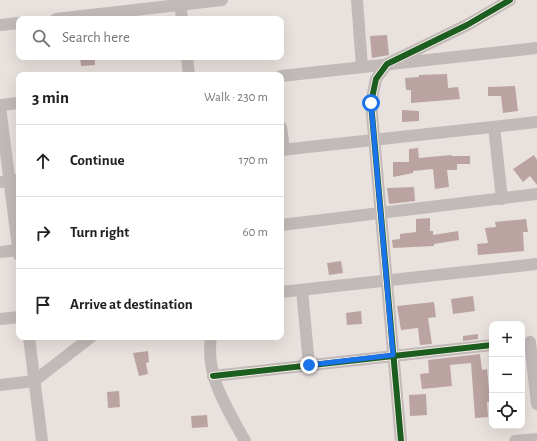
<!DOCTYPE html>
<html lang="en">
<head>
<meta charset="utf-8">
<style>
  :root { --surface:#fff; --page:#f2f2f2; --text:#202124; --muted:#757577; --line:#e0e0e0 }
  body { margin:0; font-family:"Alegreya Sans",sans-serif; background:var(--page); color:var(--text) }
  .controls { position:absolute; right:12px; bottom:12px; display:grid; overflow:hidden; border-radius:8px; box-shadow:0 4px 16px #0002 }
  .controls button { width:36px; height:36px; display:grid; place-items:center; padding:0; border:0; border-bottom:1px solid var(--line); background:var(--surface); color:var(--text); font:20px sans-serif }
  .stop { position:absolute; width:12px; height:12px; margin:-9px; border:3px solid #1a73e8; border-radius:50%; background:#fff }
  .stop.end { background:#1a73e8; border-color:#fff; box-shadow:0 1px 4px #0008 }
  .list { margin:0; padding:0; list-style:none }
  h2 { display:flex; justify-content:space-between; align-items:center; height:52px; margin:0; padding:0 16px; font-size:17px }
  h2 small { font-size:13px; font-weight:400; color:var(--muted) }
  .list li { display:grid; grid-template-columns:26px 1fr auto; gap:12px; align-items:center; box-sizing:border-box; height:72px; padding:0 16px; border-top:1px solid var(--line) }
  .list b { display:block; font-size:15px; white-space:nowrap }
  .list em { font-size:13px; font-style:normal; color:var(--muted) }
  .icon { flex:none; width:22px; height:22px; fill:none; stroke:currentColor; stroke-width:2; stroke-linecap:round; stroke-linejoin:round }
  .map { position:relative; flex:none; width:537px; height:441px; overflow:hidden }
  .search { position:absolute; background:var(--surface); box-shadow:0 4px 16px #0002; left:16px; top:16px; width:268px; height:44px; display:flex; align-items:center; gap:10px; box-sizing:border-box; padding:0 14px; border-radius:8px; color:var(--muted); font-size:15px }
  .panel { position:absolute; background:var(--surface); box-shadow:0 4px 16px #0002; left:16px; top:72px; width:268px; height:268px; border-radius:8px }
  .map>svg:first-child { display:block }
  .building { fill:#bba3a1 }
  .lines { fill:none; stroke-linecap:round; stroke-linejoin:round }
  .street { stroke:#c2bab8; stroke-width:12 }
  .cycleway-casing { stroke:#f6ebe5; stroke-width:8 }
  .cycleway { stroke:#1b5e20; stroke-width:6 }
  .route { stroke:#1a73e8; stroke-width:5 }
</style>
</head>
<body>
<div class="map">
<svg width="537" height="441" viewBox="0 0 537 441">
  <rect width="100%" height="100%" fill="#e9e1de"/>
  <g class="building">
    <path d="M 387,35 L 389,55 L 372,58 L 370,36 Z"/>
    <path d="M 80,57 L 95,57 L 95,65 L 81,66 Z"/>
    <path d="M 447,74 L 448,88 L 458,87 L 460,99 L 411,103 L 411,90 L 406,90 L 405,78 L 419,77 L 419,75 Z"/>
    <path d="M 515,86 L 518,111 L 503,113 L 501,96 L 488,96 L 488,87 Z"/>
    <path d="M 402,110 L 419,111 L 419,121 L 402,122 Z"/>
    <path d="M 418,148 L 419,158 L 451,155 L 452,156 L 470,156 L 470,164 L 457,164 L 457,170 L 447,170 L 449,187 L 435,189 L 433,169 L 413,171 L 413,173 L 393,177 L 393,162 L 409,162 L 409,149 Z"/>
    <path d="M 534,155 L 537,160 L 537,185 L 530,176 L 523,182 L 513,169 Z"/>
    <path d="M 414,187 L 415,201 L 389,204 L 387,188 Z"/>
    <path d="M 430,218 L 430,231 L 433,231 L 433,235 L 458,231 L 459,240 L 434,244 L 434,246 L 393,248 L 392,240 L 400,239 L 400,234 L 416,232 L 416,219 Z"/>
    <path d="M 526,219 L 528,232 L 523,232 L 524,251 L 478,255 L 477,244 L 488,243 L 485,228 L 496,227 L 495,222 Z"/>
    <path d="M 341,261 L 343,273 L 329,275 L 327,263 Z"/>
    <path d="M 473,296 L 475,311 L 453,314 L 451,299 Z"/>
    <path d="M 434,302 L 436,317 L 428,318 L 432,344 L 420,345 L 418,328 L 401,330 L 397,306 Z"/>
    <path d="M 361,311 L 362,324 L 347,325 L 346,313 Z"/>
    <path d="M 478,334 L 478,339 L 463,341 L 463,336 Z"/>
    <path d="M 148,351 L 149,362 L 146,363 L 148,374 L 139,376 L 133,353 Z"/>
    <path d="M 480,354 L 482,370 L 487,369 L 489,389 L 492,388 L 492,402 L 487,402 L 488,417 L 475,418 L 471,363 L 450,365 L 452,386 L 422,389 L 420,374 L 429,373 L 428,360 Z"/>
    <path d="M 119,391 L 120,407 L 108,408 L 107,392 Z"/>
    <path d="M 426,394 L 427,415 L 410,416 L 409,395 Z"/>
    <path d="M 207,415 L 208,427 L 192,428 L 191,416 Z"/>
  </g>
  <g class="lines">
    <g class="street">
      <path d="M 180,0 L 182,19"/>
      <path d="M 357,0 L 362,67"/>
      <path d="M 56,19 L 222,0"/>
      <path d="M 0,25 L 19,23"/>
      <path d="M 187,57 L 189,75"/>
      <path d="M 281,76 L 537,48"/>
      <path d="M 0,105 L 19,103"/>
      <path d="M 0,107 L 19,255"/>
      <path d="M 281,127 L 284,150"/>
      <path d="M 494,127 L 502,199"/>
      <path d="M 281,150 L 537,122"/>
      <path d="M 0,182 L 19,180"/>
      <path d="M 281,225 L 537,194"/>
      <path d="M 0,252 L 19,250"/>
      <path d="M 302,290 L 309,365"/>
      <path d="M 281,292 L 537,264"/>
      <path d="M 0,319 L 19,317"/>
      <path d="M 29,337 L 42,441"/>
      <path d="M 211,337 C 205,376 227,408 245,441"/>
      <path d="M 530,342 L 537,404"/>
      <path d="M 213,376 L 492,345"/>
      <path d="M 0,385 L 34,381 L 91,337"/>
      <path d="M 401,441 L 371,103 L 376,79 L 387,64 L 467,25 L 510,0"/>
      <path d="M 515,441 L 537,439"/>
    </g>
    <defs>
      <g id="cycleway">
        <path d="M 213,376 L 492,345"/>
        <path d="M 401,441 L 371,103 L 376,79 L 387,64 L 467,25 L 510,0"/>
      </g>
    </defs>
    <use href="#cycleway" class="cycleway-casing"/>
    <use href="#cycleway" class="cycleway"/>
  </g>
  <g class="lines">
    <path class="route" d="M 309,365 L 393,355 L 371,103"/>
  </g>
</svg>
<div class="controls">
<button>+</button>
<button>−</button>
<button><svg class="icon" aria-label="locate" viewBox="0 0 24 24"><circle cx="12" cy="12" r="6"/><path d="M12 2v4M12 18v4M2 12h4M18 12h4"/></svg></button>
</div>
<div class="stop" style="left:371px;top:103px"></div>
<div class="stop end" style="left:309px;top:365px"></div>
<div class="search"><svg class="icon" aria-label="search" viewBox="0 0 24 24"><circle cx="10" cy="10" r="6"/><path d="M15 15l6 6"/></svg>Search here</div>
<section class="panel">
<h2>3 min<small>Walk · 230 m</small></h2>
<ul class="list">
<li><svg class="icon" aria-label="ahead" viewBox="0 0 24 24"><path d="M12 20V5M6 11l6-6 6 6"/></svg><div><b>Continue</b></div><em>170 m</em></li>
<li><svg class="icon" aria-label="right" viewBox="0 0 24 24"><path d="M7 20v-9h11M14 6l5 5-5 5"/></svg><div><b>Turn right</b></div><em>60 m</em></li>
<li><svg class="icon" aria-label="arrive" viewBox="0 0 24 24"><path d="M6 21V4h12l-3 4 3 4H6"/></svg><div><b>Arrive at destination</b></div></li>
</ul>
</section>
</div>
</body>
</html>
